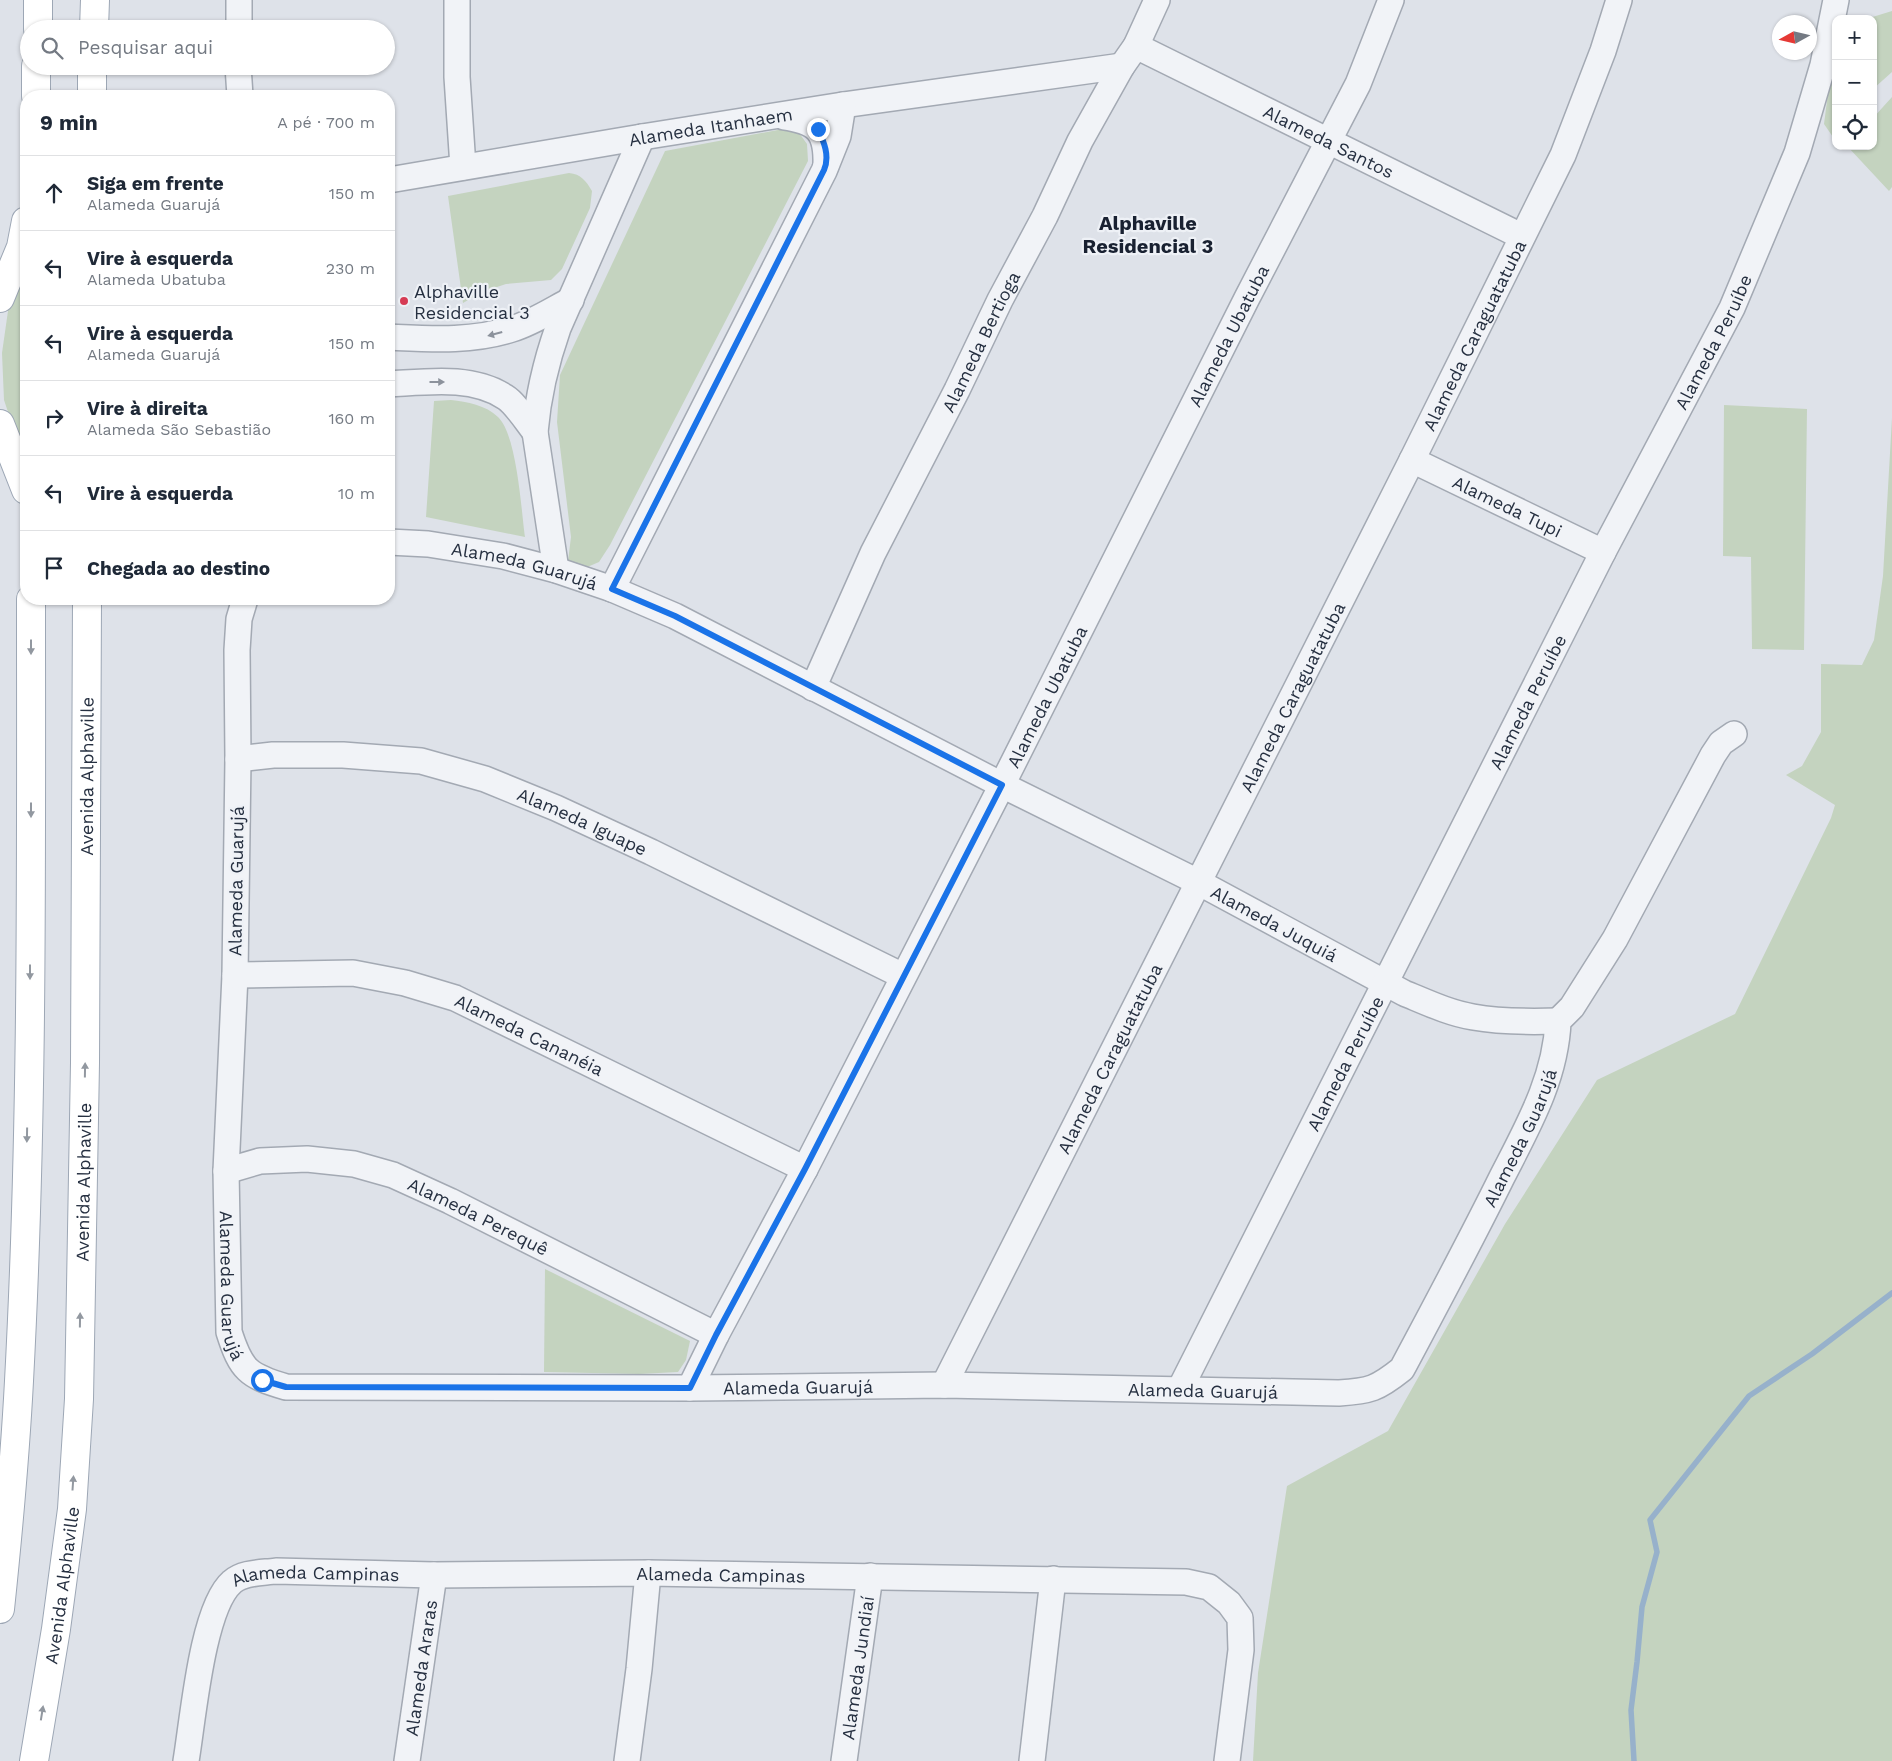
<!DOCTYPE html>
<html lang="pt">
<head>
<meta charset="utf-8">
<style>
  :root { --surface:#fff; --page:#f6f6f7; --text:#1f2937; --muted:#747a83; --line:#e0e1e3 }
  body { margin:0; font-family:"Work Sans",sans-serif; background:var(--page); color:var(--text) }
  .controls { position:absolute; right:15px; top:15px; display:grid; overflow:hidden; border-radius:10px; box-shadow:0 1px 4px #0004 }
  .controls button { width:45px; height:45px; display:grid; place-items:center; padding:0; border:0; border-bottom:1px solid var(--line); background:var(--surface); color:var(--text); font:25px sans-serif }
  .compass { position:absolute; left:1772px; top:15px; width:45px; height:45px; border-radius:50%; background:var(--surface); box-shadow:0 1px 4px #0004; rotate:262deg }
  .stop { position:absolute; width:15px; height:15px; margin:-11px; border:4px solid #1a73e8; border-radius:50%; background:#fff }
  .stop.end { background:#1a73e8; border-color:#fff; box-shadow:0 1px 5px #0008 }
  .list { margin:0; padding:0; list-style:none }
  h2 { display:flex; justify-content:space-between; align-items:center; height:65px; margin:0; padding:0 20px; font-size:21px }
  h2 small { font-size:16px; font-weight:400; color:var(--muted) }
  .list li { display:grid; grid-template-columns:32px 1fr auto; gap:15px; align-items:center; box-sizing:border-box; height:75px; padding:0 20px; border-top:1px solid var(--line) }
  .list b { display:block; font-size:19px; white-space:nowrap }
  .list p { margin:0; font-size:16px; white-space:nowrap; color:var(--muted) }
  .list em { font-size:16px; font-style:normal; color:var(--muted) }
  .icon { flex:none; width:28px; height:28px; fill:none; stroke:currentColor; stroke-width:2; stroke-linecap:round; stroke-linejoin:round }
  .map { position:relative; flex:none; width:1892px; height:1761px; overflow:hidden }
  .search { position:absolute; background:var(--surface); box-shadow:0 1px 4px #0004; left:20px; top:20px; width:375px; height:55px; display:flex; align-items:center; gap:12px; box-sizing:border-box; padding:0 18px; border-radius:28px; color:var(--muted); font-size:19px }
  .panel { position:absolute; background:var(--surface); box-shadow:0 1px 4px #0004; left:20px; top:90px; width:375px; height:515px; border-radius:20px }
  .map>svg:first-child { display:block }
  .green { fill:#c4d3bf }
  .lines { fill:none; stroke-linecap:round; stroke-linejoin:round }
  .stream { stroke:#97b1cb; stroke-width:5.5 }
  .minor-casing { stroke:#a3a9b3; stroke-width:28 }
  .major-casing { stroke:#9da7b5; stroke-width:30 }
  .minor { stroke:#f1f3f7; stroke-width:25 }
  .major { stroke:#fff; stroke-width:28 }
  .oneway { fill:#8c929c }
  .oneway2 { fill:#9298a0 }
  .route { stroke:#1a73e8; stroke-width:6 }
  .poi-dot { fill:#d63b54; stroke:#eef1f6; stroke-width:2 }
  .labels { text-anchor:middle; dominant-baseline:central; stroke-width:4.5; stroke-linejoin:round; paint-order:stroke }
  .street-label { font-size:18px; fill:#263041; stroke:#eef1f6 }
  .poi-label { font-size:18px; fill:#263041; stroke:#eef1f6; text-anchor:start }
  .quarter-label { font-size:20px; font-weight:bold; fill:#192131; stroke:#eef1f6 }
</style>
</head>
<body>
<div class="map">
<svg width="1892" height="1761" viewBox="0 0 1892 1761">
  <rect width="100%" height="100%" fill="#dee2e9"/>
  <g class="green">
    <path d="M 1892,11 L 1892,72 L 1873,89 L 1873,19 L 1866,19 Z"/>
    <path d="M 1836,63 L 1836,139 L 1835,140 L 1824,124 L 1830,78 Z"/>
    <path d="M 1892,97 L 1892,187 L 1889,191 L 1848,147 L 1873,146 L 1873,118 Z"/>
    <path d="M 783,129 L 797,130 L 807,144 L 808,161 L 610,545 L 599,562 L 585,568 L 568,561 L 571,537 L 557,422 L 560,375 L 665,151 Z"/>
    <path d="M 569,173 C 581,174 586,181 592,191 L 590,208 L 562,269 L 551,280 L 506,284 L 482,292 L 463,303 L 448,196 Z"/>
    <path d="M 26,266 L 26,455 L 13,427 L 4,400 L 2,353 L 9,304 Z"/>
    <path d="M 451,400 C 467,402 486,405 498,417 C 517,435 521,509 525,537 L 426,517 L 434,401 Z"/>
    <path d="M 1724,405 L 1807,409 L 1804,650 L 1752,649 L 1751,557 L 1723,556 Z"/>
    <path d="M 1892,418 L 1892,1761 L 1253,1761 L 1258,1673 L 1287,1486 L 1388,1431 L 1505,1224 L 1597,1080 L 1735,1014 L 1831,818 L 1835,805 L 1786,775 L 1802,766 L 1821,732 L 1821,664 L 1862,665 L 1874,640 L 1883,576 Z"/>
    <path d="M 545,1269 L 690,1341 L 686,1360 L 678,1372 L 639,1374 L 544,1372 Z"/>
  </g>
  <g class="lines">
    <path class="stream" d="M 1634,1761 L 1631,1710 L 1637,1662 L 1642,1607 L 1657,1552 L 1650,1520 L 1749,1396 L 1812,1354 L 1892,1293"/>
    <defs>
      <g id="minor">
        <path d="M 457,0 L 457,77 L 463,167"/>
        <path d="M 239,29 L 239,0"/>
        <path id="s1" d="M 1136,46 L 1521,236"/>
        <path d="M 238,66 L 240,96"/>
        <path d="M 784,117 C 816,122 827,130 826,165"/>
        <path id="s2" d="M 389,180 L 642,137 L 843,105 L 1122,66"/>
        <path d="M 389,337 C 431,339 471,342 512,329 C 532,323 552,310 571,300"/>
        <path d="M 389,384 C 426,382 472,375 505,397 C 515,403 527,422 535,432"/>
        <path id="s3" d="M 1412,460 L 1603,552"/>
        <path id="s4" d="M 389,542 L 428,544 L 503,556 L 556,570 L 612,589 L 675,616 L 1002,785 L 1198,882 L 1404,993 C 1426,1002 1449,1013 1473,1017 C 1501,1022 1529,1022 1558,1021"/>
        <path d="M 556,570 L 535,432 C 538,396 546,362 558,328 L 642,137"/>
        <path d="M 612,589 L 824,171 L 838,136 L 843,105"/>
        <path id="s5" d="M 245,599 L 239,619 L 237,650 L 238,759 L 235,975 L 226,1171 L 229,1332 C 241,1370 248,1376 286,1387 L 690,1388 L 944,1385 L 1339,1393 C 1370,1391 1377,1389 1402,1369 C 1436,1305 1470,1242 1502,1177 C 1527,1128 1556,1078 1558,1021 L 1572,1007 L 1615,939 L 1713,755 L 1721,743 L 1734,734"/>
        <path id="s6" d="M 813,688 L 873,553 L 957,390 L 1000,300 L 1045,216 L 1080,141 L 1122,66 L 1136,46 L 1157,0"/>
        <path id="s7" d="M 238,759 L 273,755 L 343,755 L 421,761 L 485,779 L 556,808 L 651,852 L 903,976"/>
        <path id="s8" d="M 235,975 L 353,973 L 405,983 L 455,998 L 805,1169"/>
        <path id="s9" d="M 226,1171 L 260,1161 L 307,1159 L 354,1164 L 393,1175 L 450,1201 L 716,1335"/>
        <path id="s10" d="M 944,1385 L 1412,460 L 1563,155 L 1603,51 L 1619,0"/>
        <path id="s11" d="M 690,1388 L 716,1335 L 805,1169 L 1002,785 L 1247,298 L 1358,84 L 1391,0"/>
        <path id="s12" d="M 1180,1389 L 1603,552 L 1732,308 L 1797,153 L 1823,65 L 1836,0"/>
        <path id="s13" d="M 186,1761 C 193,1720 202,1608 232,1582 C 243,1572 262,1573 276,1571 L 434,1575 L 648,1573 L 1186,1582 L 1209,1587 L 1229,1603 L 1240,1618 L 1241,1650 L 1227,1761"/>
        <path id="s14" d="M 407,1761 L 434,1575"/>
        <path d="M 627,1761 L 639,1669 L 648,1573"/>
        <path id="s15" d="M 844,1761 L 870,1576"/>
        <path d="M 1032,1761 L 1053,1579"/>
      </g>
      <g id="major">
        <path d="M 38,29 L 38,0"/>
        <path d="M 94,29 L 95,0"/>
        <path d="M 92,66 L 92,96"/>
        <path d="M 36,96 L 36,66"/>
        <path d="M 0,298 L 21,247 L 26,221"/>
        <path d="M 0,424 L 26,490"/>
        <path d="M 0,1609 C 8,1533 15,1457 19,1381 C 33,1121 31,859 31,599"/>
        <path id="s16" d="M 34,1761 L 56,1629 L 72,1509 L 79,1399 L 85,1063 L 87,599"/>
      </g>
    </defs>
    <use href="#minor" class="minor-casing"/>
    <use href="#major" class="major-casing"/>
    <use href="#minor" class="minor"/>
    <use href="#major" class="major"/>
  </g>
  <defs><path id="oneway-solid" d="M-6-.8H1V-3.2L6.5 0L1 3.2V.8H-6Z" transform="scale(1.25)"/></defs>
  <g class="oneway">
    <use href="#oneway-solid" transform="translate(495 334) rotate(165)"/>
    <use href="#oneway-solid" transform="translate(437 382)"/>
  </g>
  <g class="oneway2">
    <use href="#oneway-solid" transform="translate(31 647) rotate(90)"/>
    <use href="#oneway-solid" transform="translate(31 810) rotate(90)"/>
    <use href="#oneway-solid" transform="translate(30 972) rotate(90)"/>
    <use href="#oneway-solid" transform="translate(85 1070) rotate(-89)"/>
    <use href="#oneway-solid" transform="translate(27 1135) rotate(91)"/>
    <use href="#oneway-solid" transform="translate(80 1320) rotate(-89)"/>
    <use href="#oneway-solid" transform="translate(73 1483) rotate(-86)"/>
    <use href="#oneway-solid" transform="translate(42 1713) rotate(-81)"/>
  </g>
  <g class="lines">
    <path class="route" d="M 262,1380 L 286,1387 L 690,1388 L 716,1335 L 805,1169 L 1002,785 L 675,616 L 612,589 L 824,170 C 830,156 824,142 818,129"/>
  </g>
  <circle class="poi-dot" cx="404" cy="301" r="5"/>
  <g class="labels">
    <g class="street-label">
      <text stroke="none"><textPath href="#s2" startOffset="326">Alameda Itanhaem</textPath></text>
      <text stroke="none"><textPath href="#s1" startOffset="215">Alameda Santos</textPath></text>
      <text stroke="none"><textPath href="#s11" startOffset="1182">Alameda Ubatuba</textPath></text>
      <text stroke="none"><textPath href="#s10" startOffset="1176">Alameda Caraguatatuba</textPath></text>
      <text stroke="none"><textPath href="#s6" startOffset="385">Alameda Bertioga</textPath></text>
      <text stroke="none"><textPath href="#s12" startOffset="1175">Alameda Peruíbe</textPath></text>
      <text stroke="none"><textPath href="#s3" startOffset="106">Alameda Tupi</textPath></text>
      <text stroke="none"><textPath href="#s4" startOffset="138">Alameda Guarujá</textPath></text>
      <text stroke="none"><textPath href="#s11" startOffset="778">Alameda Ubatuba</textPath></text>
      <text stroke="none"><textPath href="#s10" startOffset="771">Alameda Caraguatatuba</textPath></text>
      <text stroke="none"><textPath href="#s12" startOffset="770">Alameda Peruíbe</textPath></text>
      <text stroke="none"><textPath href="#s16" startOffset="988">Avenida Alphaville</textPath></text>
      <text stroke="none"><textPath href="#s7" startOffset="356">Alameda Iguape</textPath></text>
      <text transform="translate(236 881) rotate(-89)">Alameda Guarujá</text>
      <text stroke="none"><textPath href="#s4" startOffset="971">Alameda Juquiá</textPath></text>
      <text stroke="none"><textPath href="#s8" startOffset="306">Alameda Cananéia</textPath></text>
      <text stroke="none"><textPath href="#s10" startOffset="366">Alameda Caraguatatuba</textPath></text>
      <text stroke="none"><textPath href="#s12" startOffset="365">Alameda Peruíbe</textPath></text>
      <text stroke="none"><textPath href="#s5" startOffset="2201">Alameda Guarujá</textPath></text>
      <text stroke="none"><textPath href="#s16" startOffset="582">Avenida Alphaville</textPath></text>
      <text stroke="none"><textPath href="#s9" startOffset="265">Alameda Perequê</textPath></text>
      <text stroke="none"><textPath href="#s5" startOffset="688">Alameda Guarujá</textPath></text>
      <text stroke="none"><textPath href="#s5" startOffset="1331">Alameda Guarujá</textPath></text>
      <text stroke="none"><textPath href="#s5" startOffset="1736">Alameda Guarujá</textPath></text>
      <text stroke="none"><textPath href="#s13" startOffset="678">Alameda Campinas</textPath></text>
      <text stroke="none"><textPath href="#s13" startOffset="272">Alameda Campinas</textPath></text>
      <text stroke="none"><textPath href="#s16" startOffset="178">Avenida Alphaville</textPath></text>
      <text stroke="none"><textPath href="#s14" startOffset="94">Alameda Araras</textPath></text>
      <text stroke="none"><textPath href="#s15" startOffset="94">Alameda Jundiaí</textPath></text>
    </g>
    <g class="poi-label">
      <text x="414" y="291">Alphaville<tspan x="414" dy="21">Residencial 3</tspan></text>
    </g>
    <g class="quarter-label">
      <text x="1148" y="223">Alphaville<tspan x="1148" dy="23">Residencial 3</tspan></text>
    </g>
  </g>
</svg>
<div class="controls">
<button>+</button>
<button>−</button>
<button><svg class="icon" aria-label="locate" viewBox="0 0 24 24"><circle cx="12" cy="12" r="6"/><path d="M12 2v4M12 18v4M2 12h4M18 12h4"/></svg></button>
</div>
<svg class="compass" viewBox="-18 -18 36 36"><path d="M0-13l5 13h-10z" fill="#e53935"/><path d="M0 13l5-13h-10z" fill="#747a83"/></svg>
<div class="stop" style="left:262px;top:1380px"></div>
<div class="stop end" style="left:818px;top:129px"></div>
<div class="search"><svg class="icon" aria-label="search" viewBox="0 0 24 24"><circle cx="10" cy="10" r="6"/><path d="M15 15l6 6"/></svg>Pesquisar aqui</div>
<section class="panel">
<h2>9 min<small>A pé · 700 m</small></h2>
<ul class="list">
<li><svg class="icon" aria-label="ahead" viewBox="0 0 24 24"><path d="M12 20V5M6 11l6-6 6 6"/></svg><div><b>Siga em frente</b><p>Alameda Guarujá</p></div><em>150 m</em></li>
<li><svg class="icon" aria-label="left" viewBox="0 0 24 24"><path d="M17 20v-9H6M10 6l-5 5 5 5"/></svg><div><b>Vire à esquerda</b><p>Alameda Ubatuba</p></div><em>230 m</em></li>
<li><svg class="icon" aria-label="left" viewBox="0 0 24 24"><path d="M17 20v-9H6M10 6l-5 5 5 5"/></svg><div><b>Vire à esquerda</b><p>Alameda Guarujá</p></div><em>150 m</em></li>
<li><svg class="icon" aria-label="right" viewBox="0 0 24 24"><path d="M7 20v-9h11M14 6l5 5-5 5"/></svg><div><b>Vire à direita</b><p>Alameda São Sebastião</p></div><em>160 m</em></li>
<li><svg class="icon" aria-label="left" viewBox="0 0 24 24"><path d="M17 20v-9H6M10 6l-5 5 5 5"/></svg><div><b>Vire à esquerda</b></div><em>10 m</em></li>
<li><svg class="icon" aria-label="arrive" viewBox="0 0 24 24"><path d="M6 21V4h12l-3 4 3 4H6"/></svg><div><b>Chegada ao destino</b></div></li>
</ul>
</section>
</div>
</body>
</html>
